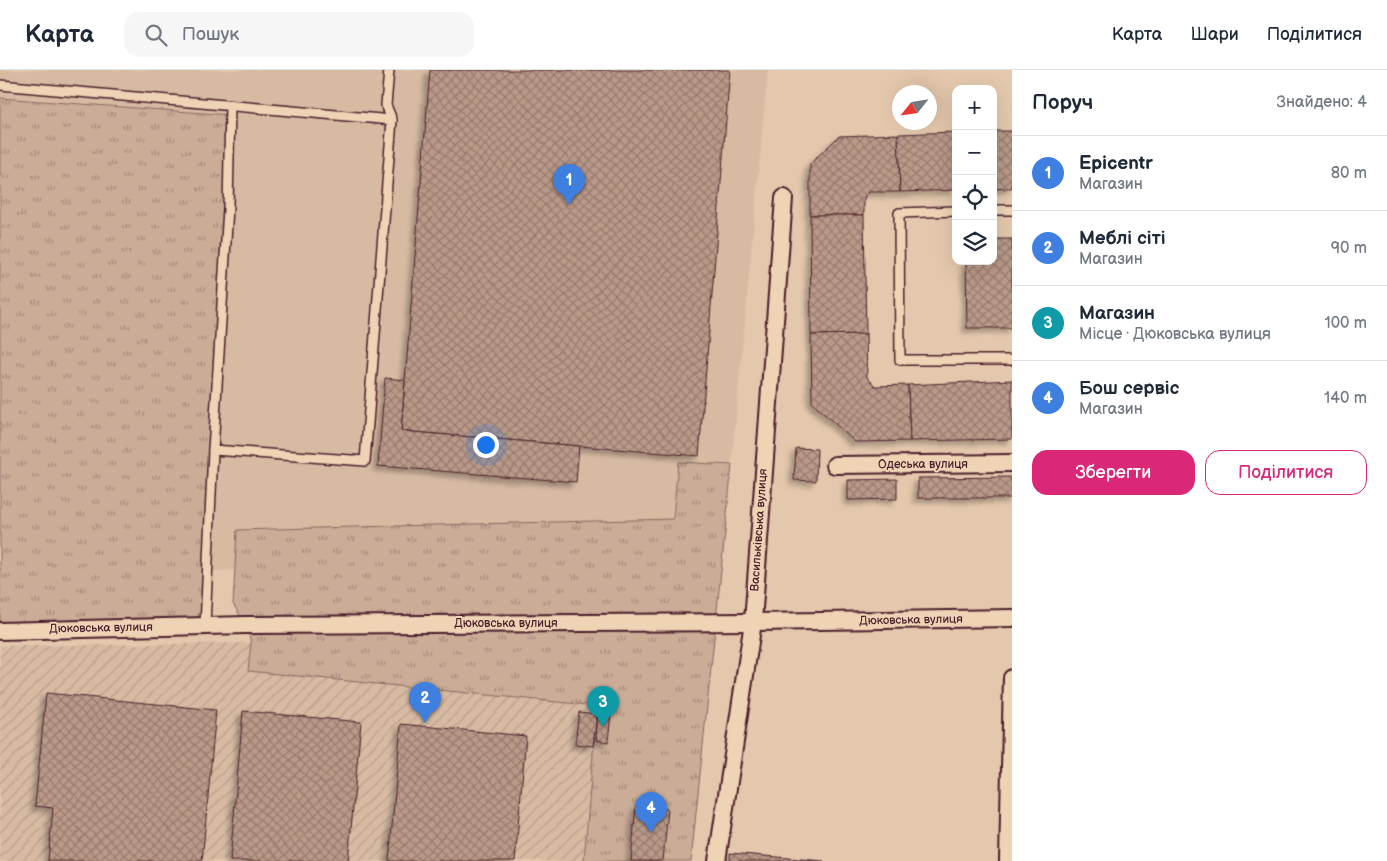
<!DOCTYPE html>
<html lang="uk">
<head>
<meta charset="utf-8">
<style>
  :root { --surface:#fff; --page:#f6f6f7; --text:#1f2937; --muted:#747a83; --line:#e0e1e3; --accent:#db2777 }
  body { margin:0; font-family:"Balsamiq Sans",sans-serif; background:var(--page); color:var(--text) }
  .controls { position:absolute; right:15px; top:15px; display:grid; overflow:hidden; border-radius:10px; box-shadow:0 5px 20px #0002 }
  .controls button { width:45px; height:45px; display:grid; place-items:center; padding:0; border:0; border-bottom:1px solid var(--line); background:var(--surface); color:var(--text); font:25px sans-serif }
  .compass { position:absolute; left:892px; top:15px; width:45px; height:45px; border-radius:50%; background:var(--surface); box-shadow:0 5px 20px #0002; rotate:240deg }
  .you { position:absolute; left:485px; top:374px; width:18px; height:18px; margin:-12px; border:4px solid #fff; border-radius:50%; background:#1a73e8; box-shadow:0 0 0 8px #1a73e833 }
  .badge { display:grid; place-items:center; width:32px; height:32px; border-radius:50%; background:var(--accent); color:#fff; font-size:16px; font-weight:700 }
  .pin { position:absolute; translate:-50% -41px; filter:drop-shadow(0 1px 2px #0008) }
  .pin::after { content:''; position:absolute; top:26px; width:18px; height:15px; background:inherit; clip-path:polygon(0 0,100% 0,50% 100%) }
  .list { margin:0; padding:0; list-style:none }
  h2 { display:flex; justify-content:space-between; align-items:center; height:65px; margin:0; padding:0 20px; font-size:21px }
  h2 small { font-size:16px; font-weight:400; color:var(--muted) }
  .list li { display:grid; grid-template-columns:32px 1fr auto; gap:15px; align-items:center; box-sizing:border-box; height:75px; padding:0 20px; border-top:1px solid var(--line) }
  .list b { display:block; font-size:19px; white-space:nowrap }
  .list p { margin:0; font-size:16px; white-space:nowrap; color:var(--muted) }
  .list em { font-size:16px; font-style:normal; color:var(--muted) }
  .actions { display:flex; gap:10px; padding:15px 20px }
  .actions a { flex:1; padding:11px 0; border:1px solid var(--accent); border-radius:15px; text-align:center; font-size:18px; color:var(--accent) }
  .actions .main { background:var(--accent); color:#fff }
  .icon { flex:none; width:28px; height:28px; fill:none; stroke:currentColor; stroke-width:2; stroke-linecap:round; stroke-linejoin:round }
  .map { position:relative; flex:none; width:1012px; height:791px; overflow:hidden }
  header { display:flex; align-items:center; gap:30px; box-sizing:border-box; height:70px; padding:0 25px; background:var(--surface); border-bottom:1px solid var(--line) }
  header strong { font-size:24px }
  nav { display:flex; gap:28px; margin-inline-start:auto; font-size:18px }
  .search { width:350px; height:45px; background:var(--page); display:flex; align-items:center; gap:12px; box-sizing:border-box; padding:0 18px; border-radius:15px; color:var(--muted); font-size:19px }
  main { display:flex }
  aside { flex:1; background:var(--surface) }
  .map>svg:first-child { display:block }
  .built { fill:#d7baa2 }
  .industrial { fill:url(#industrial-furrows) }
  .grass { fill:url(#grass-tufts); stroke:#8a6661 }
  .building { fill:url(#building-cross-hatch); stroke:#4a1f2b; filter:url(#shadow) }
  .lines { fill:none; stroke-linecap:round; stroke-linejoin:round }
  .service-casing { stroke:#4a1f2b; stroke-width:12 }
  .minor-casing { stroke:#4a1f2b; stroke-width:20 }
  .service { stroke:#eed3b5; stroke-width:9 }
  .minor { stroke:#eed3b5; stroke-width:16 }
  .labels { text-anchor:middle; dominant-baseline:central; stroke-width:4; stroke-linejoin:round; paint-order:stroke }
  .street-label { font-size:12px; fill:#4a1f2b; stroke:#eed3b5 }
</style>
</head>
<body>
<header>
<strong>Карта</strong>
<div class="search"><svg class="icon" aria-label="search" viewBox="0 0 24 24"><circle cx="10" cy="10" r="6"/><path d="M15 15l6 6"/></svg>Пошук</div>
<nav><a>Карта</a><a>Шари</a><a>Поділитися</a></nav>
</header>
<main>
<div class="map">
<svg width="1012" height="791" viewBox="0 0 1012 791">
  <defs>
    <pattern id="industrial-furrows" width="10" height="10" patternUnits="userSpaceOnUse" patternTransform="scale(1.25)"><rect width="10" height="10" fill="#d7baa2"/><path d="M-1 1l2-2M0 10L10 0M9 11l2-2" fill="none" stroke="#ba9f8c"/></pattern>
    <pattern id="grass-tufts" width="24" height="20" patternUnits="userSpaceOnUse" patternTransform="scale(1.25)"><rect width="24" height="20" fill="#caac97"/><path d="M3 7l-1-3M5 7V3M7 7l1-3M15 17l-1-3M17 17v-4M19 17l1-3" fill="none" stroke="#a68b7b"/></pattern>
    <pattern id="building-cross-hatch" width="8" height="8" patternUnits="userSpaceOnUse" patternTransform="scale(1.25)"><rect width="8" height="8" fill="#b99988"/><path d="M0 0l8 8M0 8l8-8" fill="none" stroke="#987c6f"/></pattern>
    <filter id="shadow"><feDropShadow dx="-4.5" dy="4.5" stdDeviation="2.5" flood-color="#0004"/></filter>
  </defs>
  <rect width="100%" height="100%" fill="#e4c8ad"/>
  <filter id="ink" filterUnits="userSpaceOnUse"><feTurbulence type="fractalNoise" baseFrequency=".02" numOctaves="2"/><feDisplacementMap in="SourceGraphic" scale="10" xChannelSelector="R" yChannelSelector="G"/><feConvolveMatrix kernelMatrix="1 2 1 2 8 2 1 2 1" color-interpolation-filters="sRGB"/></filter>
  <g filter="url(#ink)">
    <path class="built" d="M 0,0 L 768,0 L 723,486 L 208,501 L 230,45 L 0,28 Z"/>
    <path class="industrial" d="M 251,573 L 249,601 L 706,647 L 691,791 L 0,791 L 0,576 Z"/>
    <g class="grass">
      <path d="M 0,28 L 230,45 L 206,548 L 0,552 Z"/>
      <path d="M 678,392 L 732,395 L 691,791 L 584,791 L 597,636 L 248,601 L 251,573 L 246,555 L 233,534 L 237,460 L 673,449 Z"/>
    </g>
    <g class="building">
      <path d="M 430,0 L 730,0 L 699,386 L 401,361 Z"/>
      <path d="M 993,61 L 1012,61 L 1012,118 L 993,119 Z"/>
      <path d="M 956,62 L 956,120 L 900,122 L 898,64 Z"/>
      <path d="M 898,64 L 900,122 L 869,122 L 864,128 L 864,145 L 810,145 L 810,94 L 839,66 Z"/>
      <path d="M 810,145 L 864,145 L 866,264 L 811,265 Z"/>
      <path d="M 993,169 L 1012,169 L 1012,258 L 967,258 L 966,191 L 993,191 Z"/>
      <path d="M 866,264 L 867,307 L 875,316 L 908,315 L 910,371 L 855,372 L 812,333 L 811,265 Z"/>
      <path d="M 385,308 L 405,310 L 401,361 L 579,376 L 576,412 L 378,396 Z"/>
      <path d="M 1012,310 L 1012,369 L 910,371 L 908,315 Z"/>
      <path d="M 796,378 L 817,379 L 816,411 L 794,410 Z"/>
      <path d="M 1012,407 L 1012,428 L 918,428 L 918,408 Z"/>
      <path d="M 897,409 L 897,429 L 848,430 L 848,410 Z"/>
      <path d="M 46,623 L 216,640 L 202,791 L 48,791 L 53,738 L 35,736 Z"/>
      <path d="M 243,641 L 361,652 L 348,791 L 230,791 Z"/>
      <path d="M 579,642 L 597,644 L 593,676 L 575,674 Z"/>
      <path d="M 598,642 L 611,643 L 608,672 L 596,670 Z"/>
      <path d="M 401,654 L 526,666 L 515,791 L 389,791 Z"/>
      <path d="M 636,736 L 668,739 L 663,791 L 631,791 Z"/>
      <path d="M 730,783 L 824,791 L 730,791 Z"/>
    </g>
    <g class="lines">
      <defs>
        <g id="service">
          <path d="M 0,15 L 392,50"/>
          <path d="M 230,36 L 228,138 L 213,380 L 365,391 L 392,50 L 386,35 L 389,0"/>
          <path d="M 993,140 L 1012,140"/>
          <path d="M 956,141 L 899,143 L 900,290 L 1012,290"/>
          <path d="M 205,556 L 213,380"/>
        </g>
        <g id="minor">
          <path d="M 835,395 L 1012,393"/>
          <path d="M 0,561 L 246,555 L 753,552 L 1012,548"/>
          <path d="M 717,791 L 753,552 L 784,128"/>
          <path d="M 1008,791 L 1012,608"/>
        </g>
      </defs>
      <use href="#service" class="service-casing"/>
      <use href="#minor" class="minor-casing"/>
      <use href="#service" class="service"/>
      <use href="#minor" class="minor"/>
    </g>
  </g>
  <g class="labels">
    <g class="street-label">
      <text x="923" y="394">Одеська вулиця</text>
      <text transform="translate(759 460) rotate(-86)">Васильківська вулиця</text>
      <text transform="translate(911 550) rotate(-1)">Дюковська вулиця</text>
      <text x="506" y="553">Дюковська вулиця</text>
      <text transform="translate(101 558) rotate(-1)">Дюковська вулиця</text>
    </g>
  </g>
</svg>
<div class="controls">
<button>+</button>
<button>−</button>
<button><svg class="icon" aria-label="locate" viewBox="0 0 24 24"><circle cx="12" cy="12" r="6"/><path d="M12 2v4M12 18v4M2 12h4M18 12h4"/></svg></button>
<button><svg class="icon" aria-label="layers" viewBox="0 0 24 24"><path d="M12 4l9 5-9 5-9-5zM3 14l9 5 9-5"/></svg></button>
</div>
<svg class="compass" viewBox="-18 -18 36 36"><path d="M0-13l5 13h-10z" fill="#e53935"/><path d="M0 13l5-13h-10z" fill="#747a83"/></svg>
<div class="you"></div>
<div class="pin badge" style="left:569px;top:135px;background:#3f7fe0">1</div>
<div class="pin badge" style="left:425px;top:653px;background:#3f7fe0">2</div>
<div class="pin badge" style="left:603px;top:657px;background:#0f9aa8">3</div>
<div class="pin badge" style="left:651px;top:763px;background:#3f7fe0">4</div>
</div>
<aside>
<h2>Поруч<small>Знайдено: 4</small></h2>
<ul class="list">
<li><span class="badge" style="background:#3f7fe0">1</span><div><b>Epicentr</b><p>Магазин</p></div><em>80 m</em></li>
<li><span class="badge" style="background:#3f7fe0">2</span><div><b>Меблі сіті</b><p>Магазин</p></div><em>90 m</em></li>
<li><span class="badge" style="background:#0f9aa8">3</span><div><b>Магазин</b><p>Місце · Дюковська вулиця</p></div><em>100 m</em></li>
<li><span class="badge" style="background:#3f7fe0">4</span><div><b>Бош сервіс</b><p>Магазин</p></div><em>140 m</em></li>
</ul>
<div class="actions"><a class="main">Зберегти</a><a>Поділитися</a></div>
</aside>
</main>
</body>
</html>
